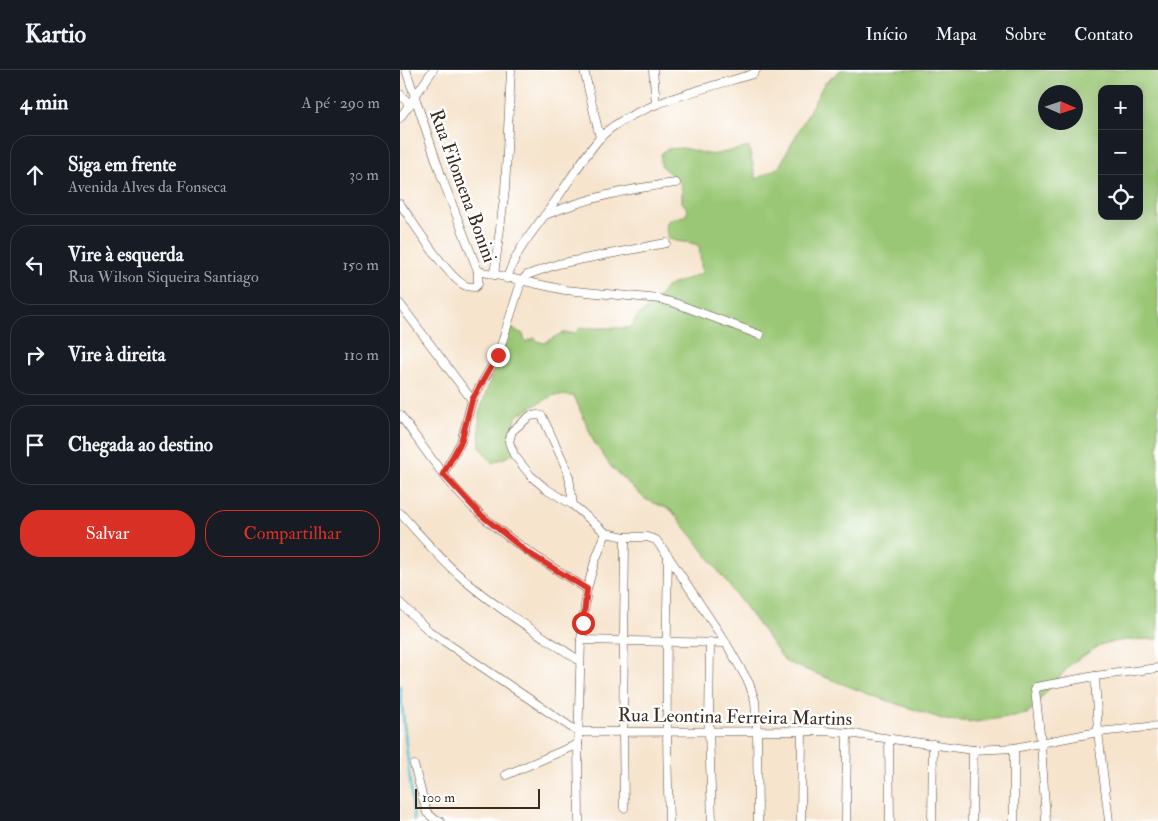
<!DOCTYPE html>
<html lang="pt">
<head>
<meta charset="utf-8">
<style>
  :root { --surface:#171b24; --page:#20242c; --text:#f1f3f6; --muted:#9ea1a6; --line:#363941; --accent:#d93025 }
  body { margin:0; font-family:"IM FELL Double Pica",serif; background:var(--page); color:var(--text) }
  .controls { position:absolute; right:15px; top:15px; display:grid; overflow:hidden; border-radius:10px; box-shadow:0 5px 20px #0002 }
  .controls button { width:45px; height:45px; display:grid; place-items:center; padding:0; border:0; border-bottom:1px solid var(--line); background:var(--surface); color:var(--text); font:25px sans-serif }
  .compass { position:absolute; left:638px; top:15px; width:45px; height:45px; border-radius:50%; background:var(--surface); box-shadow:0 5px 20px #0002; rotate:93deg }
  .scale { position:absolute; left:15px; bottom:12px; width:125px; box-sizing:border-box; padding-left:5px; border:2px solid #3b2a1e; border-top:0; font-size:14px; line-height:18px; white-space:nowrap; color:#3b2a1e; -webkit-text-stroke:4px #fff; paint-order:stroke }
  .stop { position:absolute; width:15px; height:15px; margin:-11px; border:4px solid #d93025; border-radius:50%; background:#fff }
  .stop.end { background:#d93025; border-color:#fff; box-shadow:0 1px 5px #0008 }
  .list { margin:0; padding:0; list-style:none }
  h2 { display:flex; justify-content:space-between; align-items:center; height:65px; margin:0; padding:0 20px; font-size:21px }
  h2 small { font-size:16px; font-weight:400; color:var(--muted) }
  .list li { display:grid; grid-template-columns:32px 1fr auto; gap:15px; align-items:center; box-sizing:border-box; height:80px; margin:0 10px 10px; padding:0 10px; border:1px solid var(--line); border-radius:20px }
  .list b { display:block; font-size:19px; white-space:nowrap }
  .list p { margin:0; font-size:16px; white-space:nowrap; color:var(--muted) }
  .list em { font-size:16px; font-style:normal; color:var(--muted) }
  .actions { display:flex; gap:10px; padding:15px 20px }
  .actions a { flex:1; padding:11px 0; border:1px solid var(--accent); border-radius:20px; text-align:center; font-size:18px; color:var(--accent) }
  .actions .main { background:var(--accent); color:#fff }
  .icon { flex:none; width:28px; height:28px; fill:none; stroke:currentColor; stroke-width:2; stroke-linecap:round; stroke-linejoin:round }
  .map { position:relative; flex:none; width:758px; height:751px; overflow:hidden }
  header { display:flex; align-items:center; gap:30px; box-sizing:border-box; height:70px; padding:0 25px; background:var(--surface); border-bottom:1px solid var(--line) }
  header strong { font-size:24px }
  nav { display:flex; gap:28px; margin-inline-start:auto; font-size:18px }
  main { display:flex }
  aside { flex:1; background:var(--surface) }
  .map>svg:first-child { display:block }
  .green { fill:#9ac774; stroke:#6a7849; fill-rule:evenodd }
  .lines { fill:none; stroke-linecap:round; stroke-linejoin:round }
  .stream { stroke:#5ec7da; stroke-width:2.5 }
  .street-casing { stroke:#574638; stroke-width:9 }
  .street { stroke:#fff; stroke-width:8 }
  .route { stroke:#d93025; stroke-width:6 }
  .labels { text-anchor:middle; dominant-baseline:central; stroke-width:5; stroke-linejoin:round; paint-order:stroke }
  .street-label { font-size:19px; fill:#3b2a1e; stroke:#fff }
</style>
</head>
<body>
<header>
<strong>Kartio</strong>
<nav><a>Início</a><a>Mapa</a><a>Sobre</a><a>Contato</a></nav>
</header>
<main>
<aside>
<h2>4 min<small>A pé · 290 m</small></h2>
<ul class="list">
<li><svg class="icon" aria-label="ahead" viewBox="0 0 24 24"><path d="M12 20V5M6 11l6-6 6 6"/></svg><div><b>Siga em frente</b><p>Avenida Alves da Fonseca</p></div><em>30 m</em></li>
<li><svg class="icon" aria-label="left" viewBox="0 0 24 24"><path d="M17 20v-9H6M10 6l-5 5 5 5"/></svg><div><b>Vire à esquerda</b><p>Rua Wilson Siqueira Santiago</p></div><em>150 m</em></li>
<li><svg class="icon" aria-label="right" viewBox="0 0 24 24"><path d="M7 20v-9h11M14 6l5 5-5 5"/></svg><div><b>Vire à direita</b></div><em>110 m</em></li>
<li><svg class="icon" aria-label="arrive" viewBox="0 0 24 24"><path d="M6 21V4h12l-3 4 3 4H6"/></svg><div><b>Chegada ao destino</b></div></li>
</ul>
<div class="actions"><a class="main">Salvar</a><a>Compartilhar</a></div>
</aside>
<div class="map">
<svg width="758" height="751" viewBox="0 0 758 751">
  <rect width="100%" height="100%" fill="#fff"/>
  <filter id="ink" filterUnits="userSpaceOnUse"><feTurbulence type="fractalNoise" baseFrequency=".02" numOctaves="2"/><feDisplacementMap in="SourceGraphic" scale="10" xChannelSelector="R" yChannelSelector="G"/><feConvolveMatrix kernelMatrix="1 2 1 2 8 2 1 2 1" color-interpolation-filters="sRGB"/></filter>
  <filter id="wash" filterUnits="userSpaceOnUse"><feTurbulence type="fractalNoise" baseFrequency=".0096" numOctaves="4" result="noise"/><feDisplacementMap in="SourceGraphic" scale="20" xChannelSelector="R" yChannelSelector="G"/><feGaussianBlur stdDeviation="1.12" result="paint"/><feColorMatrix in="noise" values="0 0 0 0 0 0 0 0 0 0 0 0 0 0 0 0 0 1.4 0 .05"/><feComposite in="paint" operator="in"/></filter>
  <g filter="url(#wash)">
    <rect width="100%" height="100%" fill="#f6e4cd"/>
    <path class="green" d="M 441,0 L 758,0 L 758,569 L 726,570 L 702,574 L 672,593 L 627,644 L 576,652 L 545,650 L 471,625 L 386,592 L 293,467 L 271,440 L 245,429 L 212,398 L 194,372 L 174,326 L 154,325 L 116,346 L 114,366 L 120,377 L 109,386 L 92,393 L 80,377 L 79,343 L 109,257 L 123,264 L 125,272 L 135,268 L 137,271 L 144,273 L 162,263 L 175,263 L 180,258 L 227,258 L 232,256 L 237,247 L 254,233 L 266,217 L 302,203 L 299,176 C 289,170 278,174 268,168 C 262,144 272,151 286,145 L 288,140 L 282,132 L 282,119 L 279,111 L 262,97 L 260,91 L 261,84 L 266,79 L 283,78 L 312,85 L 349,77 L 356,109 L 379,97 L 424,14 ZM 702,19 L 739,19 L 739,146 L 702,146 ZM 646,22 L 676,22 L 676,52 L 646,52 Z"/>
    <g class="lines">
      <path class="stream" d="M 0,616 L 14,751"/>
    </g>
  </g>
  <g filter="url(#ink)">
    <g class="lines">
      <defs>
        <g id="street">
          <path d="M 184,0 L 200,68"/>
          <path d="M 253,0 L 256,34"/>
          <path d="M 0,24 L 10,35"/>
          <path d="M 0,48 L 33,0"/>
          <path d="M 0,134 C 14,153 45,204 64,215 C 67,217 71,217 75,217 L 78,214 L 78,201 L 42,108 L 6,0"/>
          <path d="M 145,145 C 187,128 231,118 276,113"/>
          <path d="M 78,201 L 165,220 L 260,229 L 275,233 L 360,265"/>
          <path d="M 94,205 L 105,120 L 111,0"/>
          <path d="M 107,209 C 115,180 136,158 153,134 C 168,113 182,89 199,69 C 227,36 311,17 353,4 L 356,0"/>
          <path d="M 0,234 L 72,330"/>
          <path d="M 0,345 C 25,379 49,417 81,445 C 114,474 150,496 187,519"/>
          <path d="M 43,404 L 61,372 L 72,330 L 98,285 L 121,212 L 127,205 L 158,194 L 266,173"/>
          <path d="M 173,435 L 169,407 L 164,393 L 142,346 L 138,345 L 130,346 L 112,361 L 109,372 L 114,385 L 131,406 L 145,418 L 173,435 L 206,463 L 225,467 L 247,467 L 256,470 L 268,486 L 326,573 L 349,613 L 355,631 L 357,660 L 358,751"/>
          <path d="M 0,443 C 20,465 39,488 61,507 C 97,539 140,564 180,591"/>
          <path d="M 268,486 C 266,574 266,662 269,751"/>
          <path d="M 0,533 L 29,561 L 178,662 L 424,661 L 447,663 L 573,680 L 614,678 L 698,662 L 758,656"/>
          <path d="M 181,570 L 326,573"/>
          <path d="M 310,572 L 309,661 L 312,751"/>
          <path d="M 695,606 L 698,662 L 709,751"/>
          <path d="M 489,669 L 490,751"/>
          <path d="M 614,678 L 614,751"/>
          <path d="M 14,695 L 27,743 L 37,751 L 40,751"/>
          <path d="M 106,705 L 178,674"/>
          <path d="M 224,738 L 223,662 L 225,467"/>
          <path d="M 179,751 L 178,674 L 181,570 L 187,519 L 195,491 L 206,463"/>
          <path d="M 401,751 L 402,661"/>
          <path d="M 446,751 L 447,663"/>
          <path d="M 532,751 L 533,674"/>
          <path d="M 572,751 L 573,680"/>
          <path d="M 646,751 L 641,673 L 635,619 L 636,617 L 695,606 L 758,598"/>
        </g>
      </defs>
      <use href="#street" class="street-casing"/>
      <use href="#street" class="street"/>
    </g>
  </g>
  <g class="lines" filter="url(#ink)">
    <path class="route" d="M 98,285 L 72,330 L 61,372 L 43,404 L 80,444 L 127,482 L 187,519 L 183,553"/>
  </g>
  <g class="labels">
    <g class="street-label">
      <text transform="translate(63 116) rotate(70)">Rua Filomena Bonini</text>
      <text transform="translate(335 647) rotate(1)">Rua Leontina Ferreira Martins</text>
    </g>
  </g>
</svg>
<div class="controls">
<button>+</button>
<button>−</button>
<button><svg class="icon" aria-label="locate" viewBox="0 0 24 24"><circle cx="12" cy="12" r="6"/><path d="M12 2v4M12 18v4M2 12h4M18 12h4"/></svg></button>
</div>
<svg class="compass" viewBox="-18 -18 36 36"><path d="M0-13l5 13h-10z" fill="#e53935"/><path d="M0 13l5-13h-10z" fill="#9ea1a6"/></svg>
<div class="scale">100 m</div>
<div class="stop" style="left:183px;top:553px"></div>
<div class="stop end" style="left:98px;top:285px"></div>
</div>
</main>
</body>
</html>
